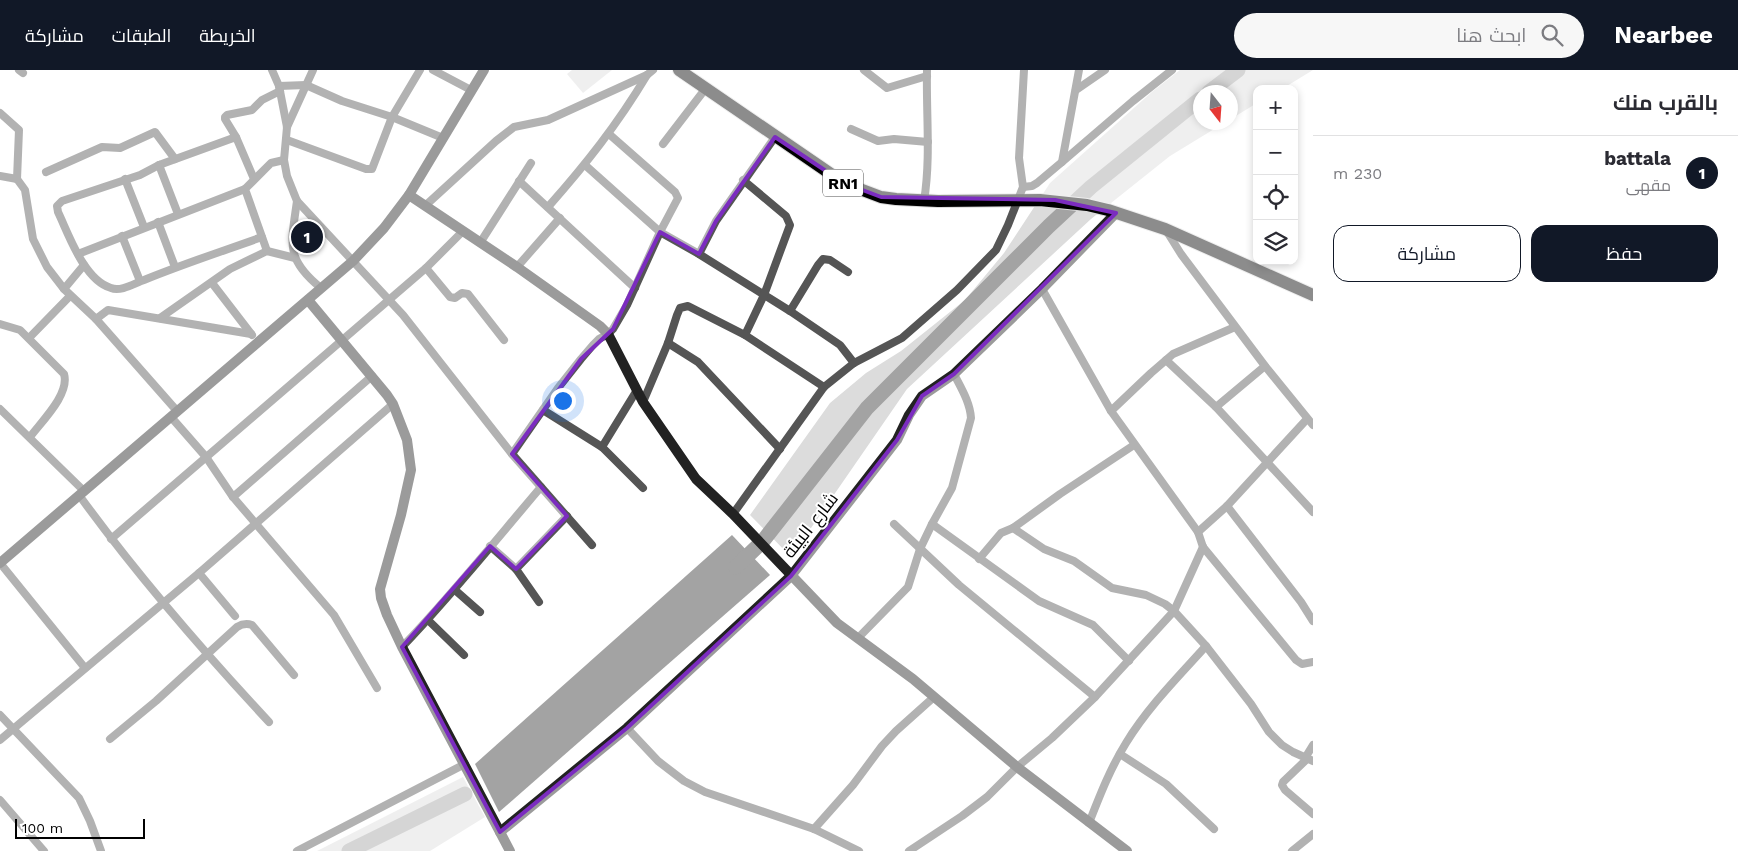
<!DOCTYPE html>
<html lang="ar">
<head>
<meta charset="utf-8">
<style>
  :root { --surface:#fff; --page:#f7f7f7; --text:#2b2b33; --muted:#7c7c81; --line:#e1e1e2; --accent:#111827 }
  body { margin:0; font-family:"Work Sans",Cairo,sans-serif; background:var(--page); color:var(--text); direction:rtl }
  .controls { position:absolute; right:15px; top:15px; display:grid; overflow:hidden; border-radius:10px; box-shadow:0 2px 8px #0003 }
  .controls button { width:45px; height:45px; display:grid; place-items:center; padding:0; border:0; border-bottom:1px solid var(--line); background:var(--surface); color:var(--text); font:25px sans-serif }
  .compass { position:absolute; left:1193px; top:15px; width:45px; height:45px; border-radius:50%; background:var(--surface); box-shadow:0 2px 8px #0003; rotate:163deg }
  .scale { position:absolute; left:15px; bottom:12px; width:130px; box-sizing:border-box; padding-left:5px; border:2px solid #000; border-top:0; font-size:14px; line-height:18px; white-space:nowrap; color:#000; -webkit-text-stroke:4px #fff; paint-order:stroke }
  .you { position:absolute; left:562px; top:330px; width:18px; height:18px; margin:-12px; border:4px solid #fff; border-radius:50%; background:#1a73e8; box-shadow:0 0 0 8px #1a73e833 }
  .badge { display:grid; place-items:center; width:32px; height:32px; border-radius:50%; background:var(--accent); color:#fff; font-size:16px; font-weight:700 }
  .pin { position:absolute; translate:-50% -50%; border:2px solid #fff; box-shadow:0 1px 5px #0006 }
  .list { margin:0; padding:0; list-style:none }
  h2 { display:flex; justify-content:space-between; align-items:center; height:65px; margin:0; padding:0 20px; font-size:21px }
  h2 small { font-size:16px; font-weight:400; color:var(--muted) }
  .list li { display:grid; grid-template-columns:32px 1fr auto; gap:15px; align-items:center; box-sizing:border-box; height:75px; padding:0 20px; border-top:1px solid var(--line) }
  .list b { display:block; font-size:19px; white-space:nowrap }
  .list p { margin:0; font-size:16px; white-space:nowrap; color:var(--muted) }
  .list em { font-size:16px; font-style:normal; color:var(--muted) }
  .actions { display:flex; gap:10px; padding:15px 20px }
  .actions a { flex:1; padding:11px 0; border:1px solid var(--accent); border-radius:15px; text-align:center; font-size:18px; color:var(--accent) }
  .actions .main { background:var(--accent); color:#fff }
  .icon { flex:none; width:28px; height:28px; fill:none; stroke:currentColor; stroke-width:2; stroke-linecap:round; stroke-linejoin:round }
  .map { position:relative; flex:none; width:1313px; height:781px; overflow:hidden; direction:ltr }
  header { display:flex; align-items:center; gap:30px; box-sizing:border-box; height:70px; padding:0 25px; background:var(--accent); color:#fff }
  header strong { font-size:24px }
  nav { display:flex; gap:28px; margin-inline-start:auto; font-size:18px }
  .search { width:350px; height:45px; background:var(--page); display:flex; align-items:center; gap:12px; box-sizing:border-box; padding:0 18px; border-radius:28px; color:var(--muted); font-size:19px }
  main { display:flex }
  aside { flex:1; background:var(--surface) }
  .map>svg:first-child { display:block }
  .green { fill:#dcdcdc }
  .water { fill:#a3a3a3 }
  .lines { fill:none; stroke-linecap:round; stroke-linejoin:round }
  .river { stroke:#a3a3a3; stroke-width:15 }
  .primary-casing { stroke:#dbdbdb; stroke-width:14 }
  .street { stroke:#555; stroke-width:8 }
  .secondary { stroke:#222; stroke-width:10 }
  .primary { stroke:#000; stroke-width:12 }
  .marked { fill:none; stroke:#7b2cbf; stroke-width:4; stroke-linejoin:round }
  .labels { text-anchor:middle; dominant-baseline:central; stroke-width:4; stroke-linejoin:round; paint-order:stroke }
  .shield { fill:#fff; stroke:#4c4c4c; stroke-width:1 }
  .shield-label { font-size:16px; font-weight:bold; fill:#000 }
  .street-label { font-size:18px; fill:#000; stroke:#fff }
</style>
</head>
<body>
<header>
<strong>Nearbee</strong>
<div class="search"><svg class="icon" aria-label="search" viewBox="0 0 24 24"><circle cx="10" cy="10" r="6"/><path d="M15 15l6 6"/></svg>ابحث هنا</div>
<nav><a>الخريطة</a><a>الطبقات</a><a>مشاركة</a></nav>
</header>
<main>
<aside>
<h2>بالقرب منك<small></small></h2>
<ul class="list">
<li><span class="badge">1</span><div><b>battala</b><p>مقهى</p></div><em>230 m</em></li>
</ul>
<div class="actions"><a class="main">حفظ</a><a>مشاركة</a></div>
</aside>
<div class="map">
<svg width="1313" height="781" viewBox="0 0 1313 781">
  <rect width="100%" height="100%" fill="#fff"/>
  <g class="green">
    <path d="M 572,0 L 612,0 L 583,23 L 567,4 Z"/>
    <path d="M 1180,0 L 1313,0 L 1282,19 L 1257,19 L 1257,33 L 1231,49 L 1230,22 L 1200,22 L 1200,52 L 1224,53 L 1170,86 L 1091,149 L 907,319 L 791,487 L 750,445 L 830,333 L 866,303 L 901,281 L 965,230 L 1004,183 L 1050,113 L 1153,21 Z"/>
    <path d="M 463,707 L 485,747 L 430,781 L 317,781 Z"/>
  </g>
  <path class="water" d="M 732,465 L 770,505 L 499,742 L 475,694 Z"/>
  <g class="lines">
    <g class="river">
      <path d="M 1209,22 L 1238,0"/>
      <path d="M 736,497 L 763,471 L 867,338 L 1049,156 L 1091,117 L 1200,29"/>
      <path d="M 349,781 L 465,724"/>
    </g>
    <defs>
      <path id="primary" d="M 679,0 L 844,113 L 881,127 L 896,129 L 938,131 L 1040,130 L 1087,135 L 1108,140 L 1165,159 L 1313,225"/>
    </defs>
    <use href="#primary" class="primary-casing"/>
    <g class="street">
      <path d="M 19,0 L 23,3"/>
      <path d="M 272,0 L 279,16 L 287,57 L 284,90 L 287,106 L 297,131 L 403,245 L 512,384 L 592,475"/>
      <path d="M 433,0 L 471,20"/>
      <path d="M 864,0 L 887,18 L 927,6"/>
      <path d="M 279,16 L 306,15 L 342,31 L 392,47 L 443,68"/>
      <path d="M 1076,20 L 1105,0"/>
      <path d="M 0,43 L 19,60 L 17,109"/>
      <path d="M 287,57 L 313,0"/>
      <path d="M 851,59 L 878,71 L 894,69 L 928,72"/>
      <path d="M 236,67 L 225,49 L 225,47 L 227,45 L 252,40 L 262,30 L 280,21"/>
      <path d="M 287,70 L 366,99 L 372,99 L 392,47 L 420,0"/>
      <path d="M 663,74 L 706,18"/>
      <path d="M 1062,92 L 1133,31 L 1172,0"/>
      <path d="M 159,95 L 178,144"/>
      <path d="M 585,95 L 660,162 L 699,184 L 790,241 L 840,275 L 854,293"/>
      <path d="M 46,102 L 102,77 L 120,78 L 155,62 L 175,89"/>
      <path d="M 0,106 L 17,109 L 25,120 L 33,169 L 47,197 L 64,219 L 96,249 L 177,341"/>
      <path d="M 125,109 L 144,157"/>
      <path d="M 254,109 L 236,67 L 159,95 L 140,105 L 62,131 L 57,136 L 58,142 C 69,165 84,210 111,218 C 121,222 135,213 144,210 C 183,194 223,181 262,167"/>
      <path d="M 743,110 L 786,146 L 790,155 L 764,225 L 745,265"/>
      <path d="M 519,111 L 635,218"/>
      <path d="M 1023,117 L 1032,116 L 1037,113 L 1062,92 L 1079,0"/>
      <path d="M 297,131 C 291,174 285,189 321,218"/>
      <path d="M 924,131 C 931,88 926,44 927,0"/>
      <path d="M 426,135 L 496,71 L 514,57 L 548,50 L 647,5 L 653,0"/>
      <path d="M 548,137 C 586,94 617,55 647,5"/>
      <path d="M 158,152 L 175,197"/>
      <path d="M 1166,160 L 1181,184 L 1265,296 L 1313,355"/>
      <path d="M 122,166 L 140,211"/>
      <path d="M 480,173 L 531,93"/>
      <path d="M 267,181 L 245,119 L 271,93 L 284,90"/>
      <path d="M 78,184 L 245,119"/>
      <path d="M 699,184 L 716,151 L 775,67"/>
      <path d="M 517,197 L 560,148"/>
      <path d="M 426,198 L 450,227 L 455,228 L 462,223 L 468,224 L 504,270"/>
      <path d="M 212,213 L 252,265"/>
      <path d="M 64,219 L 84,195"/>
      <path d="M 1042,219 L 1111,341 L 1198,462 L 1203,477 L 1296,590 L 1302,594 L 1313,592"/>
      <path d="M 790,241 L 818,195 L 823,189 L 830,190 L 848,202"/>
      <path d="M 160,248 L 230,199 L 267,181 L 295,188"/>
      <path d="M 96,249 L 108,240 L 251,264"/>
      <path d="M 0,254 L 20,260 L 64,304 C 70,324 42,351 30,367"/>
      <path d="M 29,268 L 70,226"/>
      <path d="M 668,273 L 698,292 L 780,379"/>
      <path d="M 1166,290 L 1216,337 L 1313,442"/>
      <path d="M 643,332 L 668,273 L 677,245 L 680,238 L 688,236 L 745,265 L 824,317"/>
      <path d="M 1216,337 L 1265,296"/>
      <path d="M 0,339 L 84,421"/>
      <path d="M 543,340 L 602,377 L 643,418"/>
      <path d="M 1111,341 L 1151,303 L 1173,284 L 1235,257"/>
      <path d="M 171,347 L 206,387 L 233,427 L 334,545 L 377,618"/>
      <path d="M 602,377 L 637,320"/>
      <path d="M 512,384 L 558,318 L 581,289 L 593,275 L 599,269 L 608,264 L 613,259 L 627,235 L 660,162 L 678,128 L 675,122 L 609,64"/>
      <path d="M 79,425 C 137,505 202,580 269,652"/>
      <path d="M 233,427 L 372,306"/>
      <path d="M 1227,436 L 1301,532 L 1313,551"/>
      <path d="M 733,444 L 824,317 L 854,293 L 902,268 L 957,220 L 996,180 L 1008,155 L 1023,117 L 1019,88 L 1024,0"/>
      <path d="M 894,454 L 959,515 L 1095,627"/>
      <path d="M 932,454 L 1039,531 L 1093,555 L 1129,591"/>
      <path d="M 1198,462 L 1227,436 L 1307,349"/>
      <path d="M 111,469 L 426,198 L 463,161"/>
      <path d="M 490,476 L 516,499 L 539,532"/>
      <path d="M 1203,477 L 1174,541 L 1206,576 L 1251,634 L 1269,662 L 1282,675 L 1293,682 L 1313,691"/>
      <path d="M 979,489 L 1001,463 L 1013,458 L 1060,424 L 1134,375"/>
      <path d="M 0,493 L 85,598"/>
      <path d="M 516,499 L 567,446"/>
      <path d="M 199,503 L 235,546"/>
      <path d="M 455,520 L 480,542"/>
      <path d="M 428,550 L 464,585"/>
      <path d="M 858,568 L 908,517 L 920,479 L 932,454 L 952,418 L 971,348 C 970,332 961,318 954,304"/>
      <path d="M 402,577 C 451,526 495,471 541,417"/>
      <path d="M 0,645 L 79,728 L 90,751 L 101,781"/>
      <path d="M 627,658 L 658,691 L 684,711 L 705,722 L 814,759 L 859,781"/>
      <path d="M 110,669 L 156,631 L 237,557 C 242,554 246,553 252,555 L 294,605"/>
      <path d="M 0,670 L 199,503 L 393,334"/>
      <path d="M 1120,684 L 1166,714 L 1214,759"/>
      <path d="M 1305,688 L 1313,675"/>
      <path d="M 1307,689 L 1283,712 L 1282,715 L 1285,720 L 1313,744"/>
      <path d="M 0,730 L 44,781"/>
      <path d="M 1089,753 C 1100,725 1110,699 1126,673 C 1148,637 1178,607 1206,576"/>
      <path d="M 814,759 L 853,715 L 882,676 L 896,661 L 934,627"/>
      <path d="M 297,781 L 465,694"/>
      <path d="M 909,781 L 962,746 L 987,727 L 1017,697 L 1052,668 L 1095,627 L 1174,541 L 1165,534 L 1146,525 L 1112,518 L 1074,491 L 1044,479 L 1013,458"/>
      <path d="M 1292,781 L 1313,764"/>
    </g>
    <g class="secondary">
      <path d="M 409,125 L 517,197 L 600,256 L 608,264 L 643,332 L 696,409 L 733,444 L 837,553 L 913,609 L 1017,697 L 1127,781"/>
      <path d="M 308,230 L 387,325 L 393,334 L 407,370 L 411,400 L 401,445 L 380,519 L 381,528 L 387,545 L 402,577 L 510,781"/>
      <path d="M 0,493 L 353,191 L 384,158 L 409,125 L 484,0"/>
      <path d="M 500,762 L 627,658 L 791,506 L 897,370 L 909,345 L 922,326 L 954,304 L 1042,219 L 1116,143"/>
    </g>
    <use href="#primary" class="primary"/>
  </g>
  <path d="M0 0H1313V781H0ZM 775,67 L 844,113 L 881,127 L 1055,130 L 1116,143 L 954,304 L 922,326 L 897,370 L 791,506 L 627,658 L 500,762 L 402,577 L 490,476 L 516,499 L 567,446 L 512,384 L 581,289 L 613,259 L 660,162 L 699,184 L 716,151 Z" fill="#fff" fill-opacity=".55" fill-rule="evenodd"/>
  <path class="marked" d="M 775,67 L 844,113 L 881,127 L 1055,130 L 1116,143 L 954,304 L 922,326 L 897,370 L 791,506 L 627,658 L 500,762 L 402,577 L 490,476 L 516,499 L 567,446 L 512,384 L 581,289 L 613,259 L 660,162 L 699,184 L 716,151 Z"/>
  <g class="labels">
    <rect class="shield" x="823" y="99.5" width="40" height="27" rx="4"/>
    <g class="shield-label">
      <text x="843" y="113">RN1</text>
    </g>
    <g class="street-label">
      <text transform="translate(810 455) rotate(-52)">شارع البيئة</text>
    </g>
  </g>
</svg>
<div class="controls">
<button>+</button>
<button>−</button>
<button><svg class="icon" aria-label="locate" viewBox="0 0 24 24"><circle cx="12" cy="12" r="6"/><path d="M12 2v4M12 18v4M2 12h4M18 12h4"/></svg></button>
<button><svg class="icon" aria-label="layers" viewBox="0 0 24 24"><path d="M12 4l9 5-9 5-9-5zM3 14l9 5 9-5"/></svg></button>
</div>
<svg class="compass" viewBox="-18 -18 36 36"><path d="M0-13l5 13h-10z" fill="#e53935"/><path d="M0 13l5-13h-10z" fill="#7c7c81"/></svg>
<div class="scale">100 m</div>
<div class="you"></div>
<div class="pin badge" style="left:307px;top:167px">1</div>
</div>
</main>
</body>
</html>
